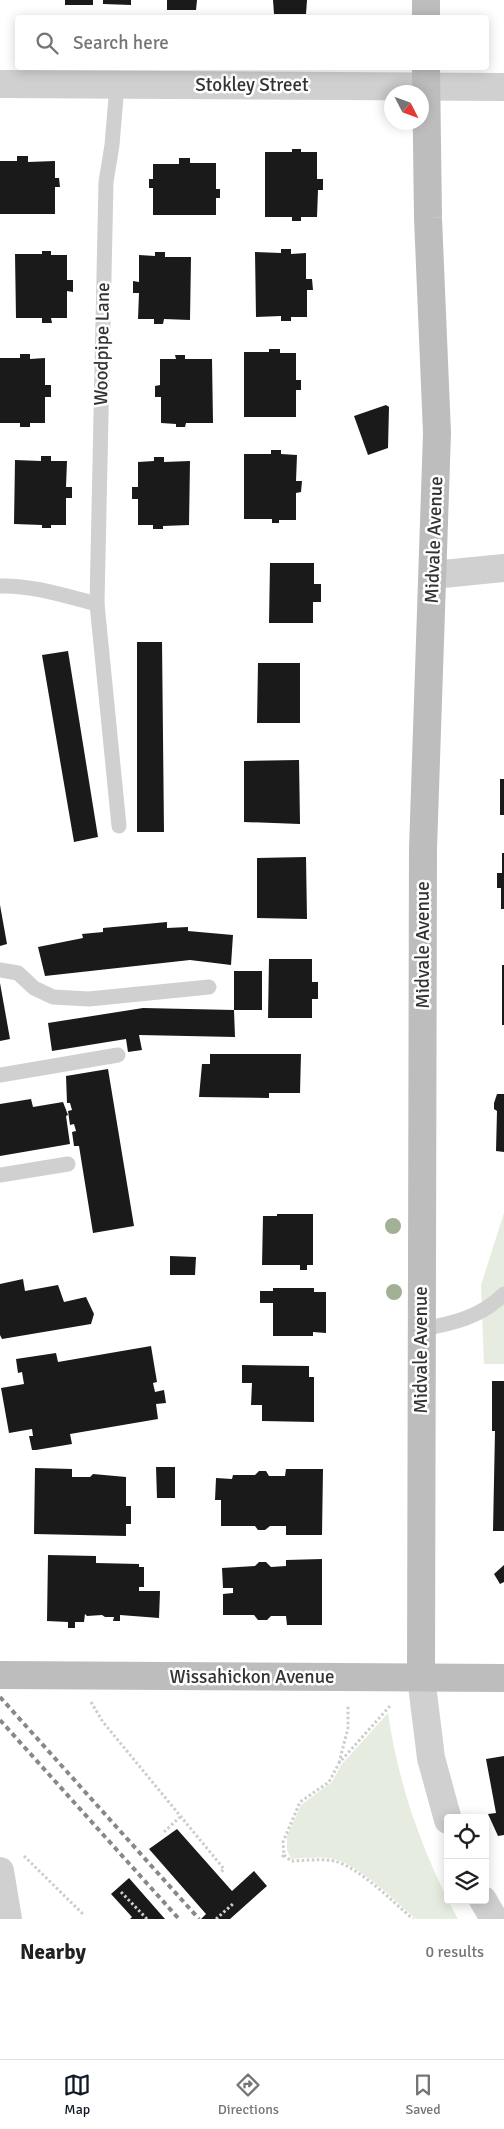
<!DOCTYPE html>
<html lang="en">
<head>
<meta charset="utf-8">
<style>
  :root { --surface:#fff; --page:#f6f6f6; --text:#202124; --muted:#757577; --line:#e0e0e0; --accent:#111827 }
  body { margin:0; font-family:Signika,sans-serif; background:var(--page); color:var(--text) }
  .controls { position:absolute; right:15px; bottom:15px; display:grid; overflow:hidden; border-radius:5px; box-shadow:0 2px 12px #0003 }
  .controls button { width:45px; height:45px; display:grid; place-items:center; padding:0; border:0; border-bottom:1px solid var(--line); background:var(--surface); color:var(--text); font:25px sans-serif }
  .compass { position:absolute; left:384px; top:85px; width:45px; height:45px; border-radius:50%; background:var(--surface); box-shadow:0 2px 12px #0003; rotate:132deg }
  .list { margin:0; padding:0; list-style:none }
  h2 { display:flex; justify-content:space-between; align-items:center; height:65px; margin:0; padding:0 20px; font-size:21px }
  h2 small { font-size:16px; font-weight:400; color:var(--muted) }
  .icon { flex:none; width:28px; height:28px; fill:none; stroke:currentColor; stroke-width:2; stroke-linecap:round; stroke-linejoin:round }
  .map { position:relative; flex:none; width:504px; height:1919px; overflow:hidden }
  .search { position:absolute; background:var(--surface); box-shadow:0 2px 12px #0003; left:15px; right:15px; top:15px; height:55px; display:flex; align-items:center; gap:12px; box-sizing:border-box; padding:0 18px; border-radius:5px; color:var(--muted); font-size:19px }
  .sheet { height:140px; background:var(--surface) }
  nav { display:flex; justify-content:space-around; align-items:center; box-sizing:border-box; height:70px; border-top:1px solid var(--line); background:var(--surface); font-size:14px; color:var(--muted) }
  nav a { display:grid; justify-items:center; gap:2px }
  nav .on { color:var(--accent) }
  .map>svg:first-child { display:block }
  .green { fill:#e6ecdf }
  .building { fill:#1a1a1a }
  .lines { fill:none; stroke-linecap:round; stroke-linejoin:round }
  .path { stroke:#cdcdcd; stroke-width:3; stroke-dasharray:2.5 2.5; stroke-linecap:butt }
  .lane { stroke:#d0d0d0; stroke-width:15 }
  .street { stroke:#d0d0d0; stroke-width:28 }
  .secondary { stroke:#bdbdbd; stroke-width:28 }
  .rail { stroke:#888; stroke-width:4; stroke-dasharray:5 4; stroke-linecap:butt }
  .tree { fill:#a2b095 }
  .labels { text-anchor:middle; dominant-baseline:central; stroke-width:5; stroke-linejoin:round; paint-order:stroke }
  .street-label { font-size:19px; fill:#333; stroke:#fff }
</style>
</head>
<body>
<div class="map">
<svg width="504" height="1919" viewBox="0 0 504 1919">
  <rect width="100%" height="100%" fill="#fff"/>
  <g class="green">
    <path d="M 504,1213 L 504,1364 L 484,1364 L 481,1285 Z"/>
    <path d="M 388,1713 C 398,1784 423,1855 458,1919 L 416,1919 C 394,1900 362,1867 334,1859 C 321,1856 305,1858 291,1859 L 287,1850 L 287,1836 L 301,1805 L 332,1782 L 341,1765 Z"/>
  </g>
  <g class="building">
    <rect x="65" y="0" width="28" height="5"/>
    <path d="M 103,0 L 131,0 L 131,5 L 103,4 Z"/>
    <path d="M 167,0 L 197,0 L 196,10 L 167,10 Z"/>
    <path d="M 273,0 L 307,0 L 306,14 L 274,14 Z"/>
    <path d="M 292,149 L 301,149 L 301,152 L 317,152 L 317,179 L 323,179 L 323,190 L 318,190 L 317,217 L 301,217 L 301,221 L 292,221 L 292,217 L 265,217 L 265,152 L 292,152 Z"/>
    <path d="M 17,156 L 28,156 L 28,162 L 55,161 L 55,178 L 59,178 L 60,187 L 55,187 L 55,214 L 0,214 L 0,161 L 17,161 Z"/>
    <path d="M 179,158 L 190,158 L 190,163 L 216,163 L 216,189 L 220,189 L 220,198 L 216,198 L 216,215 L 153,215 L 153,188 L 149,188 L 149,179 L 153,179 L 153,164 L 179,164 Z"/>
    <path d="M 281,249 L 291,249 L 291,254 L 306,253 L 306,279 L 312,279 L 313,290 L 307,290 L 307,317 L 291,317 L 291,321 L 281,321 L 281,316 L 256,317 L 255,252 L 281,253 Z"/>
    <path d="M 42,251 L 51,251 L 51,255 L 67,255 L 67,280 L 73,280 L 73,292 L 67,291 L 67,318 L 51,318 L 52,323 L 42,323 L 42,318 L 16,318 L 15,254 L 42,254 Z"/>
    <path d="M 155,252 L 165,252 L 165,257 L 191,257 L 190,320 L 164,319 L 163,324 L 154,324 L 154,319 L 138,319 L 139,293 L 133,293 L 133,281 L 139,282 L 139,255 L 155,256 Z"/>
    <path d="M 269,349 L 280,349 L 280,353 L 296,353 L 296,380 L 301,380 L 301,390 L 296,390 L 296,417 L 244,417 L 244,352 L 269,352 Z"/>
    <path d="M 20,354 L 30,354 L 30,359 L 45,358 L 45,385 L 51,385 L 51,397 L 45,397 L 45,423 L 30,423 L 30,427 L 20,427 L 20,423 L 0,423 L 0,358 L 20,358 Z"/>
    <path d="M 175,355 L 185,355 L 185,359 L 212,359 L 213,423 L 186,423 L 185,427 L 176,427 L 176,424 L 161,423 L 161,397 L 155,397 L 155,386 L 160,385 L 160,359 L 176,359 Z"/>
    <path d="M 386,405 L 389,407 L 388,448 L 368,455 L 354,416 Z"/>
    <path d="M 271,450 L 281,450 L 281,454 L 297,455 L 296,481 L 302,481 L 301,492 L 296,493 L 296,520 L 279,520 L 279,523 L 272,523 L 272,519 L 244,519 L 244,454 L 271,454 Z"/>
    <path d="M 41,456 L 51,456 L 51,461 L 67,461 L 66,487 L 72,487 L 72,498 L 66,498 L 66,525 L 51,525 L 51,528 L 42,528 L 42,525 L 14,524 L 15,460 L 41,461 Z"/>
    <path d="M 154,457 L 164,457 L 164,462 L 190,461 L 189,525 L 163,526 L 163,529 L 153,529 L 153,525 L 138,525 L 138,499 L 132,499 L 132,487 L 138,487 L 138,462 L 154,461 Z"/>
    <path d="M 270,563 L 314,563 L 314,584 L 321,584 L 321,602 L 313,602 L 313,623 L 269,623 Z"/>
    <path d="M 137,642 L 162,642 L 164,832 L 137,832 Z"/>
    <path d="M 68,651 L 98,837 L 74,842 L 42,655 Z"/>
    <path d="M 258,663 L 300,663 L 300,723 L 257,723 Z"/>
    <path d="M 299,760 L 300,824 L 244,822 L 244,761 Z"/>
    <rect x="500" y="779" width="4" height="36"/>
    <path d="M 502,853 L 504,853 L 504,909 L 501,909 L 501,888 L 497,888 L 497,873 L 502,873 Z"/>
    <path d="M 306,857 L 307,919 L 257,918 L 257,858 Z"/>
    <path d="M 0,905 L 7,944 L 0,946 Z"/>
    <path d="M 167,922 L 167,928 L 188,927 L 188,931 L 233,935 L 231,965 L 190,960 L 45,976 L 38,947 L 83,938 L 82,934 L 103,932 L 103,928 Z"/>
    <path d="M 269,959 L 312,959 L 312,982 L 318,982 L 318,999 L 312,999 L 312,1018 L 268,1018 Z"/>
    <rect x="502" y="965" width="2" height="60"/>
    <rect x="234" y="971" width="28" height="39"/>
    <path d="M 0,983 L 10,1039 L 0,1041 Z"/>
    <path d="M 143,1008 L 234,1010 L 235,1037 L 139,1035 L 142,1050 L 128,1052 L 126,1039 L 52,1051 L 48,1023 Z"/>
    <path d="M 210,1054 L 301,1054 L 300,1093 L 269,1093 L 269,1098 L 199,1097 L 202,1064 L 210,1064 Z"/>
    <path d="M 108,1069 L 134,1226 L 93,1233 L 79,1146 L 74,1146 L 72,1132 L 76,1131 L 74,1124 L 70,1125 L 68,1111 L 72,1110 L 70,1103 L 67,1103 L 66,1076 Z"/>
    <path d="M 497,1094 L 504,1094 L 504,1152 L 496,1151 L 497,1111 L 494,1109 L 494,1103 Z"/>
    <path d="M 31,1099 L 33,1107 L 63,1102 L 68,1115 L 66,1116 L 70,1144 L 0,1156 L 0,1104 Z"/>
    <path d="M 277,1214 L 313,1214 L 313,1265 L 307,1265 L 307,1270 L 300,1270 L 300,1265 L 262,1265 L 263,1216 L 277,1216 Z"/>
    <path d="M 170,1256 L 196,1257 L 195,1275 L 170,1275 Z"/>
    <path d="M 23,1279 L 25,1291 L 58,1285 L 64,1302 L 86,1297 L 94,1314 L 91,1324 L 2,1339 L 0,1335 L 0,1284 Z"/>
    <path d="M 273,1288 L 314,1288 L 314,1292 L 326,1292 L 326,1333 L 313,1332 L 313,1336 L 273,1336 L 273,1303 L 260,1303 L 260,1291 L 273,1291 Z"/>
    <path d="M 151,1346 L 157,1382 L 153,1383 L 155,1392 L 164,1390 L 166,1403 L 156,1404 L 158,1419 L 70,1434 L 72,1444 L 36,1450 L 32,1450 L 29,1436 L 33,1436 L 32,1429 L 9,1433 L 1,1388 L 24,1384 L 22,1372 L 18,1373 L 16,1359 L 56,1353 L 58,1362 Z"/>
    <path d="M 242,1365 L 309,1366 L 309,1377 L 314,1377 L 314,1422 L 262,1421 L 262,1405 L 251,1405 L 252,1383 L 242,1383 Z"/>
    <path d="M 492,1381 L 504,1381 L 504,1531 L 493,1531 L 495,1431 L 492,1431 Z"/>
    <path d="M 156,1467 L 175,1467 L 175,1498 L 157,1498 Z"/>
    <path d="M 35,1468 L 72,1469 L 72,1477 L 90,1477 L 93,1474 L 126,1477 L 126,1506 L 131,1506 L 131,1524 L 126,1524 L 126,1536 L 34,1534 Z"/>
    <path d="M 286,1469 L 323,1469 L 322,1535 L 286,1535 L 286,1526 L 270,1526 L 265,1530 L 258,1530 L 255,1526 L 221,1526 L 221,1500 L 215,1500 L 216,1478 L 232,1479 L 233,1475 L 255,1475 L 259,1471 L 266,1471 L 269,1476 L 285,1476 Z"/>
    <path d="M 48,1555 L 96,1556 L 96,1563 L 139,1564 L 139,1567 L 144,1567 L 144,1587 L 139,1587 L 139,1591 L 160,1591 L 159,1618 L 120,1615 L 120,1621 L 113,1621 L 114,1617 L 105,1617 L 102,1615 L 87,1616 L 85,1614 L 84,1622 L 75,1622 L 75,1628 L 68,1628 L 68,1622 L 47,1621 Z"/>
    <path d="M 322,1559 L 322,1625 L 287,1625 L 286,1616 L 271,1616 L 267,1620 L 258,1620 L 254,1615 L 223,1615 L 223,1594 L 233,1593 L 233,1588 L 223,1588 L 222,1568 L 255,1566 L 259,1562 L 266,1562 L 271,1567 L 286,1566 L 286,1560 Z"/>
    <path d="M 504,1565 L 504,1582 L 500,1584 L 494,1574 Z"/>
    <path d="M 504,1756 L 504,1835 L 498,1836 L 488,1814 L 496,1813 L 486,1759 Z"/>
    <path d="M 177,1829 L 232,1891 L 254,1871 L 267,1886 L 230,1919 L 201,1919 L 206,1914 L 149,1849 Z"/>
    <path d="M 129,1878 L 165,1919 L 130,1919 L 132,1917 L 111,1894 Z"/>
  </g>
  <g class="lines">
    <g class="path">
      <path d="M 91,1702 L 103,1722 L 224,1869 L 220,1873"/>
      <path d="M 339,1763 L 348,1728 L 348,1705"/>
      <path d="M 164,1832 L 180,1817"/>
      <path d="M 284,1855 L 291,1861 C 304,1861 320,1858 334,1861 C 359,1867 393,1902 413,1919"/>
      <path d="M 24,1856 L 84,1915"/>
      <path d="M 282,1857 L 284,1855 L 283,1842 L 300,1802 L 329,1782 L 339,1763 L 390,1706"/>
      <path d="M 121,1892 L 147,1919"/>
      <path d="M 216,1919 L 234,1903"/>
    </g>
    <g class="lane">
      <path d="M 117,85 L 112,145 L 106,182 L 97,604 L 119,826"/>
      <path d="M 0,586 C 33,585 65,596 97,604"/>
      <path d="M 0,970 L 18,973 L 34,988 L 53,997 L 89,999 L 209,987"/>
      <path d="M 0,1075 L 118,1055"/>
      <path d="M 0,1175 L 68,1164"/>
      <path d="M 421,1329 C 452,1324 481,1317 504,1294"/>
    </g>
    <g class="street">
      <path d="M 0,84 L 504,87"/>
      <path d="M 433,575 L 504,568"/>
      <path d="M 421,1677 L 431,1758 L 448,1820"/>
      <path d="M 0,1871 L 8,1919"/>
      <path d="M 483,1900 L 494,1919"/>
    </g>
    <g class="secondary">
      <path d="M 426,18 L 426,0"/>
      <path d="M 0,1675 L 504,1678"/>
      <path d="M 421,1677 L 423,849 L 437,433 L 428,218 L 426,68"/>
    </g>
    <g class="rail">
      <path d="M 0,1697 L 199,1919"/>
      <path d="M 0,1720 L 179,1919"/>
    </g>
  </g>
  <g class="tree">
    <circle cx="393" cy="1226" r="8"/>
    <circle cx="394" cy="1292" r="8"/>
  </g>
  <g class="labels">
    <g class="street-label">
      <text x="252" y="85">Stokley Street</text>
      <text transform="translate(102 344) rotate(-89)">Woodpipe Lane</text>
      <text transform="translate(434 540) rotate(-88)">Midvale Avenue</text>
      <text transform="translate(423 945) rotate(-90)">Midvale Avenue</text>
      <text transform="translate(421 1350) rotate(-90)">Midvale Avenue</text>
      <text x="252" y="1677">Wissahickon Avenue</text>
    </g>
  </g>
</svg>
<div class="controls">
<button><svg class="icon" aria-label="locate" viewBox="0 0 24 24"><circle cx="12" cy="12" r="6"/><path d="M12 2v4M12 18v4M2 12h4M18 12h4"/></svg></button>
<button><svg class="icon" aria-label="layers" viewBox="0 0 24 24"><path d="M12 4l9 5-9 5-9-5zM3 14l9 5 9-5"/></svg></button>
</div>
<svg class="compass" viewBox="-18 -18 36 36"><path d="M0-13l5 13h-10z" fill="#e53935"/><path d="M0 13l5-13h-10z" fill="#757577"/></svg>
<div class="search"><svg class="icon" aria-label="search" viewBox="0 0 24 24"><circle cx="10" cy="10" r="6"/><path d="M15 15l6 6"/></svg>Search here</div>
</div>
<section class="sheet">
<h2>Nearby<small>0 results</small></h2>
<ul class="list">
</ul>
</section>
<nav>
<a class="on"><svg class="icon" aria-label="map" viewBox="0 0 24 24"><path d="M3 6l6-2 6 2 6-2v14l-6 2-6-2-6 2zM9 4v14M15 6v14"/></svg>Map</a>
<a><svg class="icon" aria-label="directions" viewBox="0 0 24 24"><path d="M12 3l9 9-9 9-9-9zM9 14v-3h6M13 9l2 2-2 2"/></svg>Directions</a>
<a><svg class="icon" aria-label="saved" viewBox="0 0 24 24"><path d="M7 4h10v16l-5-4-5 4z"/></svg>Saved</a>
</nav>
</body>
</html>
